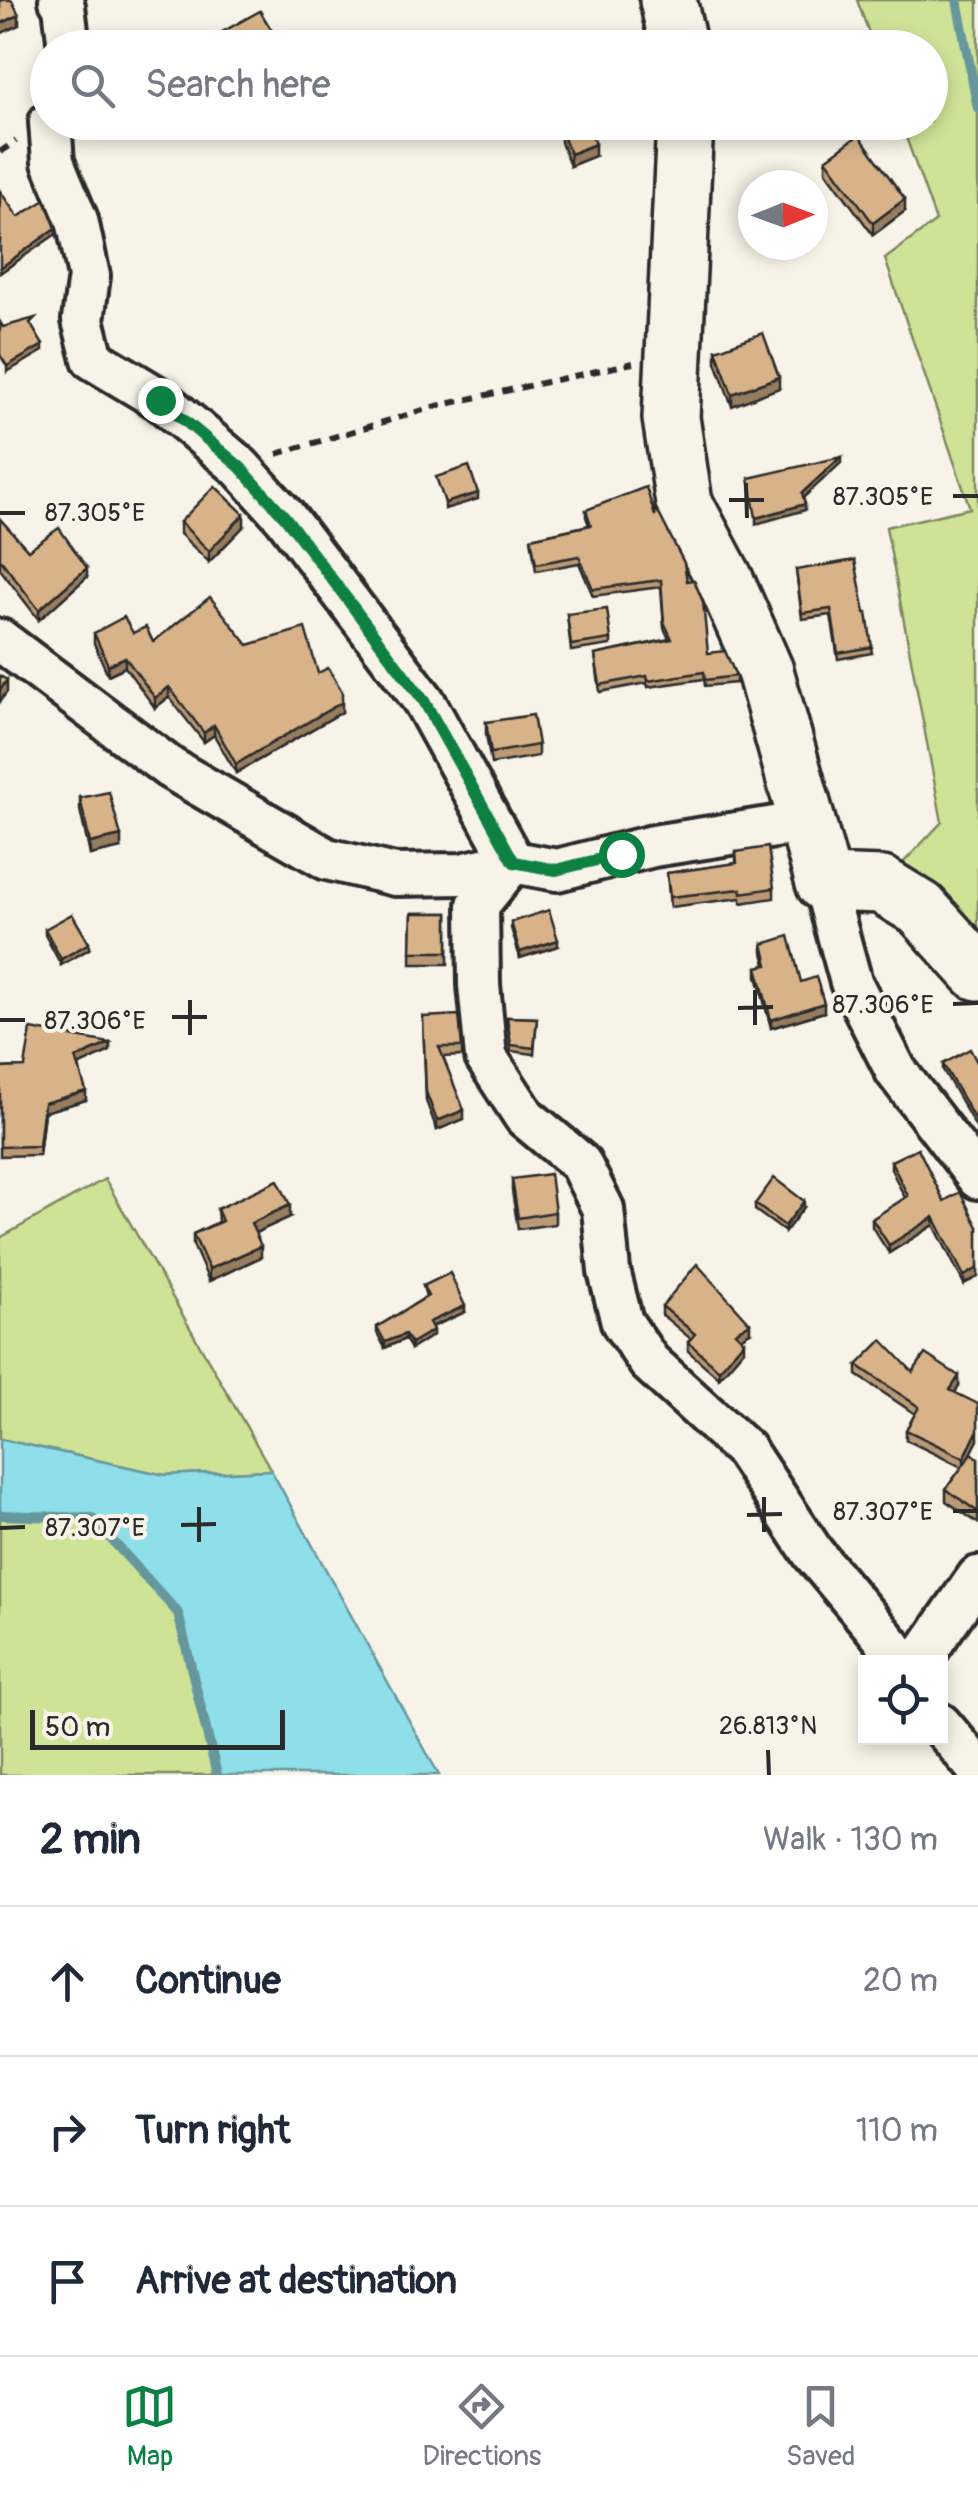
<!DOCTYPE html>
<html lang="en">
<head>
<meta charset="utf-8">
<style>
  :root { --surface:#fff; --page:#f6f6f7; --text:#1f2937; --muted:#747a83; --line:#e0e1e3; --accent:#0b8043 }
  body { margin:0; font-family:Pangolin,sans-serif; background:var(--page); color:var(--text) }
  .controls { position:absolute; right:30px; bottom:30px; display:grid; overflow:hidden; border-radius:0px; box-shadow:0 5px 15px #0003 }
  .controls button { width:90px; height:90px; display:grid; place-items:center; padding:0; border:0; border-bottom:2px solid var(--line); background:var(--surface); color:var(--text); font:50px sans-serif }
  .compass { position:absolute; left:738px; top:170px; width:90px; height:90px; border-radius:50%; background:var(--surface); box-shadow:0 5px 15px #0003; rotate:89deg }
  .scale { position:absolute; left:30px; bottom:25px; width:255px; box-sizing:border-box; padding-left:10px; border:5px solid #2b2b2b; border-top:0; font-size:28px; line-height:35px; white-space:nowrap; color:#2b2b2b; -webkit-text-stroke:8px #f7f3e8; paint-order:stroke }
  .stop { position:absolute; width:30px; height:30px; margin:-22px; border:8px solid #0b8043; border-radius:50%; background:#fff }
  .stop.end { background:#0b8043; border-color:#fff; box-shadow:0 2px 10px #0008 }
  .list { margin:0; padding:0; list-style:none }
  h2 { display:flex; justify-content:space-between; align-items:center; height:130px; margin:0; padding:0 40px; font-size:42px }
  h2 small { font-size:32px; font-weight:400; color:var(--muted) }
  .list li { display:grid; grid-template-columns:65px 1fr auto; gap:30px; align-items:center; box-sizing:border-box; height:150px; padding:0 40px; border-top:2px solid var(--line) }
  .list b { display:block; font-size:38px; white-space:nowrap }
  .list em { font-size:32px; font-style:normal; color:var(--muted) }
  .icon { flex:none; width:55px; height:55px; fill:none; stroke:currentColor; stroke-width:2; stroke-linecap:round; stroke-linejoin:round }
  .map { position:relative; flex:none; width:978px; height:1775px; overflow:hidden }
  .search { position:absolute; background:var(--surface); box-shadow:0 5px 15px #0003; left:30px; right:30px; top:30px; height:110px; display:flex; align-items:center; gap:25px; box-sizing:border-box; padding:0 35px; border-radius:55px; color:var(--muted); font-size:38px }
  .sheet { height:580px; background:var(--surface) }
  nav { display:flex; justify-content:space-around; align-items:center; box-sizing:border-box; height:140px; border-top:2px solid var(--line); background:var(--surface); font-size:28px; color:var(--muted) }
  nav a { display:grid; justify-items:center; gap:5px }
  nav .on { color:var(--accent) }
  .map>svg:first-child { display:block }
  .green { fill:#cfe397; stroke:#7d8761; stroke-width:2.5 }
  .water { fill:#8edfe9; stroke:#66979d; stroke-width:2.5 }
  .lines { fill:none; stroke-linecap:round; stroke-linejoin:round }
  .stream { stroke:#66979d; stroke-width:10 }
  .street-casing { stroke:#2b2b2b; stroke-width:48 }
  .secondary-casing { stroke:#2b2b2b; stroke-width:62 }
  .path { stroke:#2b2b2b; stroke-width:6; stroke-dasharray:10 8; stroke-linecap:butt }
  .street { stroke:#f7f3e8; stroke-width:40 }
  .secondary { stroke:#f7f3e8; stroke-width:55 }
  .wall { fill:#ba9a76; stroke:#2b2b2b; stroke-width:2.5 }
  .shaded-wall { fill:#977d60; stroke:#2b2b2b; stroke-width:2.5 }
  .building { fill:#d8b389; stroke:#2b2b2b; stroke-width:2.5 }
  .route { stroke:#0b8043; stroke-width:12 }
  .ticks { fill:none; stroke:#2b2b2b; stroke-width:4 }
  .ticks-label { font-size:25px; text-anchor:middle; fill:#2b2b2b; stroke:#f7f3e8; stroke-width:8; stroke-linejoin:round; paint-order:stroke }
</style>
</head>
<body>
<div class="map">
<svg width="978" height="1775" viewBox="0 0 978 1775">
  <rect width="100%" height="100%" fill="#f7f3e8"/>
  <filter id="ink" filterUnits="userSpaceOnUse"><feTurbulence type="fractalNoise" baseFrequency=".01" numOctaves="2"/><feDisplacementMap in="SourceGraphic" scale="20" xChannelSelector="R" yChannelSelector="G"/><feConvolveMatrix kernelMatrix="1 2 1 2 8 2 1 2 1" color-interpolation-filters="sRGB"/></filter>
  <g filter="url(#ink)">
    <g class="green">
      <path d="M 857,0 L 978,0 L 978,972 L 882,885 L 942,822 L 886,527 L 970,508 L 885,259 L 936,221 L 901,123 L 930,122 L 930,48 L 874,47 Z"/>
      <path d="M 105,1179 L 271,1470 L 165,1475 L 0,1439 L 0,1238 Z"/>
      <path d="M 0,1515 L 92,1518 L 178,1613 L 217,1775 L 0,1775 Z"/>
    </g>
    <path class="water" d="M 0,1439 L 165,1475 L 271,1470 L 439,1775 L 217,1775 L 178,1613 L 92,1519 L 0,1515 Z"/>
    <g class="lines">
      <g class="stream">
        <path d="M 957,0 L 978,108"/>
        <path d="M 0,1515 L 92,1518 L 178,1613 L 217,1775"/>
      </g>
      <defs>
        <g id="street">
          <path d="M 60,0 L 64,6 L 69,48"/>
          <path d="M 50,122 L 53,162 L 77,220 L 89,276 L 83,320 L 93,359 L 161,400 L 240,467 L 285,517 L 424,701 L 513,862"/>
          <path d="M 0,640 L 170,768 L 327,859 L 395,875 L 462,874 L 513,862 L 557,870 L 653,846 L 807,822"/>
          <path d="M 513,862 L 478,905 L 479,985 L 486,1057 L 525,1117 L 580,1163 L 603,1209 L 609,1271 L 622,1322 L 649,1362 L 745,1450 L 813,1553 L 904,1662"/>
          <path d="M 824,883 L 851,982 L 896,1071 L 978,1178"/>
          <path d="M 919,1662 L 978,1577"/>
          <path d="M 940,1724 L 978,1769"/>
        </g>
        <g id="secondary">
          <path d="M 668,0 L 679,48"/>
          <path d="M 685,122 L 671,418 L 684,503 L 725,580 L 765,671 L 824,883 L 882,885 L 921,909 L 978,972"/>
        </g>
      </defs>
      <use href="#street" class="street-casing"/>
      <use href="#secondary" class="secondary-casing"/>
      <g class="path">
        <path d="M 0,152 L 16,141"/>
        <path d="M 277,454 L 437,406 L 633,363"/>
      </g>
      <use href="#street" class="street"/>
      <use href="#secondary" class="secondary"/>
    </g>
    <g class="wall">
      <path d="M 105,122 L 141,122 L 112,137 Z"/>
      <path d="M 561,130 L 595,156 L 570,166 L 561,142 Z"/>
      <path d="M 826,159 L 905,211 L 873,235 L 826,171 Z"/>
      <path d="M 716,350 L 779,388 L 732,406 L 716,362 Z"/>
      <path d="M 586,510 L 655,516 L 687,581 L 708,653 L 736,676 L 736,683 L 705,686 L 704,679 L 648,687 L 647,683 L 600,692 L 595,655 L 669,639 L 664,628 L 661,587 L 593,596 L 579,563 L 536,571 L 531,538 L 589,525 L 586,517 Z"/>
      <path d="M 0,519 L 28,550 L 87,577 L 39,620 L 0,569 Z"/>
      <path d="M 180,522 L 244,526 L 209,562 L 180,534 Z"/>
      <path d="M 796,570 L 865,613 L 872,653 L 838,659 L 831,615 L 802,619 Z"/>
      <path d="M 567,614 L 611,639 L 611,645 L 571,651 Z"/>
      <path d="M 94,633 L 133,633 L 153,642 L 248,645 L 318,673 L 342,712 L 236,773 L 214,735 L 204,742 L 169,697 L 155,708 L 125,667 L 108,675 L 94,643 Z"/>
      <path d="M 486,722 L 538,745 L 538,756 L 491,764 L 486,734 Z"/>
      <path d="M 80,798 L 121,848 L 90,855 L 80,810 Z"/>
      <path d="M 736,852 L 774,888 L 774,898 L 741,903 L 741,898 L 670,907 L 667,873 L 736,863 Z"/>
      <path d="M 412,913 L 448,913 L 448,964 L 411,964 Z"/>
      <path d="M 511,922 L 558,946 L 520,958 L 511,928 Z"/>
      <path d="M 45,929 L 89,949 L 61,965 L 45,935 Z"/>
      <path d="M 763,944 L 801,982 L 824,1012 L 771,1028 L 757,976 L 757,967 L 766,965 L 763,952 Z"/>
      <path d="M 423,1017 L 462,1047 L 462,1056 L 442,1057 L 464,1119 L 437,1130 L 426,1101 Z"/>
      <path d="M 507,1017 L 537,1018 L 534,1054 L 511,1051 Z"/>
      <path d="M 110,1051 L 79,1065 L 86,1100 L 44,1112 L 39,1155 L 0,1156 L 0,1068 L 25,1067 Z"/>
      <path d="M 943,1064 L 978,1064 L 978,1131 L 943,1070 Z"/>
      <path d="M 891,1161 L 978,1227 L 964,1284 L 934,1225 L 889,1253 L 872,1227 L 872,1219 L 905,1198 L 891,1169 Z"/>
      <path d="M 512,1179 L 555,1212 L 555,1224 L 518,1229 L 512,1191 Z"/>
      <path d="M 755,1204 L 804,1207 L 785,1232 L 755,1210 Z"/>
      <path d="M 217,1209 L 290,1217 L 255,1233 L 261,1257 L 209,1281 L 193,1245 L 193,1234 L 218,1222 Z"/>
      <path d="M 423,1286 L 465,1312 L 432,1327 L 433,1335 L 411,1349 L 405,1339 L 385,1348 L 377,1333 L 377,1327 L 426,1297 Z"/>
      <path d="M 662,1306 L 750,1332 L 740,1337 L 744,1349 L 719,1378 L 688,1351 L 688,1342 L 691,1339 L 662,1315 Z"/>
      <path d="M 857,1365 L 913,1372 L 959,1386 L 955,1392 L 978,1440 L 969,1457 L 978,1458 L 978,1523 L 946,1501 L 946,1489 L 962,1467 L 906,1440 L 906,1430 L 915,1414 L 857,1375 Z"/>
    </g>
    <g class="shaded-wall">
      <path d="M 19,15 L 19,25 L 0,34 L 0,24 Z"/>
      <path d="M 274,34 L 274,46 L 270,48 L 250,48 Z"/>
      <path d="M 119,122 L 141,122 L 112,137 L 112,126 Z"/>
      <path d="M 595,144 L 595,156 L 570,166 L 570,154 Z"/>
      <path d="M 905,199 L 905,211 L 873,235 L 873,223 Z"/>
      <path d="M 56,228 L 56,234 L 0,273 L 0,268 Z"/>
      <path d="M 43,345 L 43,351 L 7,372 L 7,366 Z"/>
      <path d="M 779,377 L 779,388 L 732,406 L 732,394 Z"/>
      <path d="M 841,457 L 841,463 L 802,499 L 802,493 Z"/>
      <path d="M 478,493 L 478,499 L 445,509 L 445,503 Z"/>
      <path d="M 805,504 L 805,510 L 756,524 L 756,518 Z"/>
      <path d="M 244,514 L 244,526 L 209,562 L 209,551 Z"/>
      <path d="M 87,568 L 87,577 L 39,620 L 39,610 Z"/>
      <path d="M 125,657 L 125,667 L 108,675 L 108,665 Z"/>
      <path d="M 7,680 L 7,692 L 0,701 L 0,690 Z"/>
      <path d="M 169,687 L 169,697 L 155,708 L 155,698 Z"/>
      <path d="M 342,702 L 342,712 L 236,773 L 236,764 Z"/>
      <path d="M 214,725 L 214,735 L 204,742 L 204,733 Z"/>
      <path d="M 121,836 L 121,848 L 90,855 L 90,843 Z"/>
      <path d="M 558,940 L 558,946 L 520,958 L 520,952 Z"/>
      <path d="M 89,943 L 89,949 L 61,965 L 61,959 Z"/>
      <path d="M 824,1003 L 824,1012 L 771,1028 L 771,1020 Z"/>
      <path d="M 110,1043 L 110,1051 L 76,1067 L 76,1058 Z"/>
      <path d="M 86,1091 L 86,1100 L 44,1112 L 39,1155 L 44,1103 Z"/>
      <path d="M 464,1110 L 464,1119 L 437,1130 L 437,1121 Z"/>
      <path d="M 804,1201 L 804,1207 L 785,1232 L 785,1226 Z"/>
      <path d="M 290,1205 L 290,1217 L 251,1235 L 251,1223 Z"/>
      <path d="M 934,1217 L 934,1225 L 889,1253 L 889,1245 Z"/>
      <path d="M 261,1246 L 261,1257 L 209,1281 L 209,1269 Z"/>
      <path d="M 978,1268 L 978,1277 L 964,1284 L 964,1276 Z"/>
      <path d="M 465,1306 L 465,1312 L 429,1328 L 429,1322 Z"/>
      <path d="M 750,1323 L 750,1332 L 735,1341 L 735,1332 Z"/>
      <path d="M 433,1330 L 433,1335 L 411,1349 L 411,1343 Z"/>
      <path d="M 405,1334 L 405,1339 L 385,1348 L 385,1342 Z"/>
      <path d="M 744,1341 L 744,1349 L 719,1378 L 719,1370 Z"/>
      <path d="M 959,1376 L 959,1386 L 950,1400 L 950,1390 Z"/>
      <path d="M 978,1430 L 978,1440 L 964,1468 L 964,1458 Z"/>
    </g>
    <g class="building">
      <path d="M 0,0 L 12,0 L 19,15 L 0,24 Z"/>
      <path d="M 260,11 L 274,34 L 250,48 L 210,48 L 206,41 Z"/>
      <path d="M 579,122 L 586,122 L 595,144 L 570,154 L 561,130 Z"/>
      <path d="M 859,135 L 905,199 L 873,223 L 826,159 Z"/>
      <path d="M 0,191 L 18,217 L 45,200 L 56,228 L 0,268 Z"/>
      <path d="M 35,318 L 30,323 L 43,345 L 7,366 L 0,355 L 0,322 L 3,327 Z"/>
      <path d="M 763,333 L 779,377 L 732,394 L 716,350 Z"/>
      <path d="M 841,457 L 802,493 L 805,504 L 756,518 L 749,478 Z"/>
      <path d="M 469,466 L 478,493 L 445,503 L 436,477 Z"/>
      <path d="M 215,486 L 244,514 L 209,551 L 180,522 Z"/>
      <path d="M 646,487 L 655,516 L 656,508 L 684,563 L 687,581 L 694,580 L 703,602 L 708,653 L 725,651 L 736,676 L 705,680 L 704,672 L 648,681 L 647,676 L 600,685 L 595,655 L 672,639 L 664,622 L 661,580 L 593,589 L 579,556 L 536,564 L 531,538 L 591,525 L 586,510 Z"/>
      <path d="M 0,519 L 28,550 L 59,528 L 87,568 L 39,610 L 0,559 Z"/>
      <path d="M 855,560 L 865,613 L 867,613 L 872,647 L 838,653 L 831,609 L 802,613 L 796,570 Z"/>
      <path d="M 210,597 L 248,645 L 305,628 L 318,673 L 328,668 L 342,691 L 342,702 L 236,764 L 214,725 L 204,733 L 169,687 L 155,698 L 125,657 L 108,665 L 94,633 L 124,617 L 133,633 L 146,627 L 153,642 Z"/>
      <path d="M 607,609 L 611,639 L 571,645 L 567,614 Z"/>
      <path d="M 0,676 L 7,680 L 0,690 Z"/>
      <path d="M 533,715 L 538,745 L 491,753 L 486,722 Z"/>
      <path d="M 109,792 L 121,836 L 90,843 L 80,798 Z"/>
      <path d="M 768,847 L 774,888 L 741,893 L 741,889 L 670,897 L 667,873 L 737,863 L 736,852 Z"/>
      <path d="M 549,910 L 558,940 L 520,952 L 511,922 Z"/>
      <path d="M 412,913 L 448,913 L 448,952 L 411,952 Z"/>
      <path d="M 72,914 L 89,943 L 61,959 L 45,929 Z"/>
      <path d="M 789,936 L 801,982 L 816,977 L 824,1003 L 771,1020 L 757,967 L 768,965 L 763,944 Z"/>
      <path d="M 459,1015 L 462,1047 L 439,1047 L 464,1110 L 437,1121 L 426,1092 L 423,1017 Z"/>
      <path d="M 507,1017 L 537,1018 L 534,1048 L 511,1045 Z"/>
      <path d="M 31,1029 L 110,1043 L 76,1058 L 86,1091 L 44,1103 L 39,1146 L 0,1147 L 0,1068 L 25,1067 Z"/>
      <path d="M 970,1049 L 978,1064 L 978,1125 L 943,1064 Z"/>
      <path d="M 918,1148 L 944,1201 L 960,1192 L 978,1227 L 978,1268 L 964,1276 L 934,1217 L 889,1245 L 872,1219 L 908,1196 L 891,1161 Z"/>
      <path d="M 550,1174 L 555,1212 L 518,1218 L 512,1179 Z"/>
      <path d="M 774,1178 L 804,1201 L 785,1226 L 755,1204 Z"/>
      <path d="M 278,1180 L 290,1205 L 251,1223 L 261,1246 L 209,1269 L 193,1234 L 222,1221 L 217,1209 Z"/>
      <path d="M 697,1264 L 750,1323 L 735,1332 L 744,1341 L 719,1370 L 688,1342 L 695,1334 L 662,1306 Z"/>
      <path d="M 450,1273 L 465,1306 L 429,1322 L 433,1330 L 411,1343 L 405,1334 L 385,1342 L 377,1327 L 428,1296 L 423,1286 Z"/>
      <path d="M 882,1340 L 913,1372 L 925,1354 L 959,1376 L 950,1390 L 978,1404 L 978,1430 L 964,1458 L 906,1430 L 919,1407 L 857,1365 Z"/>
      <path d="M 972,1453 L 978,1458 L 978,1512 L 946,1489 Z"/>
    </g>
  </g>
  <g class="lines" filter="url(#ink)">
    <path class="route" d="M 160,400 L 240,467 L 285,517 L 424,701 L 514,862 L 556,870 L 621,854"/>
  </g>
  <path class="ticks" d="M 746,483 L 747,518M 953,496 L 978,496M 729,500 L 764,500M 0,513 L 25,513M 755,990 L 755,1025M 190,1000 L 190,1035M 953,1004 L 978,1003M 738,1008 L 773,1007M 172,1017 L 207,1017M 0,1020 L 25,1020M 764,1497 L 764,1532M 199,1507 L 199,1542M 953,1511 L 978,1511M 747,1515 L 782,1514M 181,1525 L 216,1524M 0,1528 L 25,1527M 768,1750 L 769,1775"/>
  <g class="ticks-label">
    <text x="883" y="505">87.305°E</text>
    <text x="95" y="521">87.305°E</text>
    <text x="883" y="1013">87.306°E</text>
    <text x="95" y="1029">87.306°E</text>
    <text x="883" y="1520">87.307°E</text>
    <text x="95" y="1536">87.307°E</text>
    <text x="768" y="1734">26.813°N</text>
  </g>
</svg>
<div class="controls">
<button><svg class="icon" aria-label="locate" viewBox="0 0 24 24"><circle cx="12" cy="12" r="6"/><path d="M12 2v4M12 18v4M2 12h4M18 12h4"/></svg></button>
</div>
<svg class="compass" viewBox="-18 -18 36 36"><path d="M0-13l5 13h-10z" fill="#e53935"/><path d="M0 13l5-13h-10z" fill="#747a83"/></svg>
<div class="scale">50 m</div>
<div class="stop" style="left:621px;top:854px"></div>
<div class="stop end" style="left:160px;top:400px"></div>
<div class="search"><svg class="icon" aria-label="search" viewBox="0 0 24 24"><circle cx="10" cy="10" r="6"/><path d="M15 15l6 6"/></svg>Search here</div>
</div>
<section class="sheet">
<h2>2 min<small>Walk · 130 m</small></h2>
<ul class="list">
<li><svg class="icon" aria-label="ahead" viewBox="0 0 24 24"><path d="M12 20V5M6 11l6-6 6 6"/></svg><div><b>Continue</b></div><em>20 m</em></li>
<li><svg class="icon" aria-label="right" viewBox="0 0 24 24"><path d="M7 20v-9h11M14 6l5 5-5 5"/></svg><div><b>Turn right</b></div><em>110 m</em></li>
<li><svg class="icon" aria-label="arrive" viewBox="0 0 24 24"><path d="M6 21V4h12l-3 4 3 4H6"/></svg><div><b>Arrive at destination</b></div></li>
</ul>
</section>
<nav>
<a class="on"><svg class="icon" aria-label="map" viewBox="0 0 24 24"><path d="M3 6l6-2 6 2 6-2v14l-6 2-6-2-6 2zM9 4v14M15 6v14"/></svg>Map</a>
<a><svg class="icon" aria-label="directions" viewBox="0 0 24 24"><path d="M12 3l9 9-9 9-9-9zM9 14v-3h6M13 9l2 2-2 2"/></svg>Directions</a>
<a><svg class="icon" aria-label="saved" viewBox="0 0 24 24"><path d="M7 4h10v16l-5-4-5 4z"/></svg>Saved</a>
</nav>
</body>
</html>
